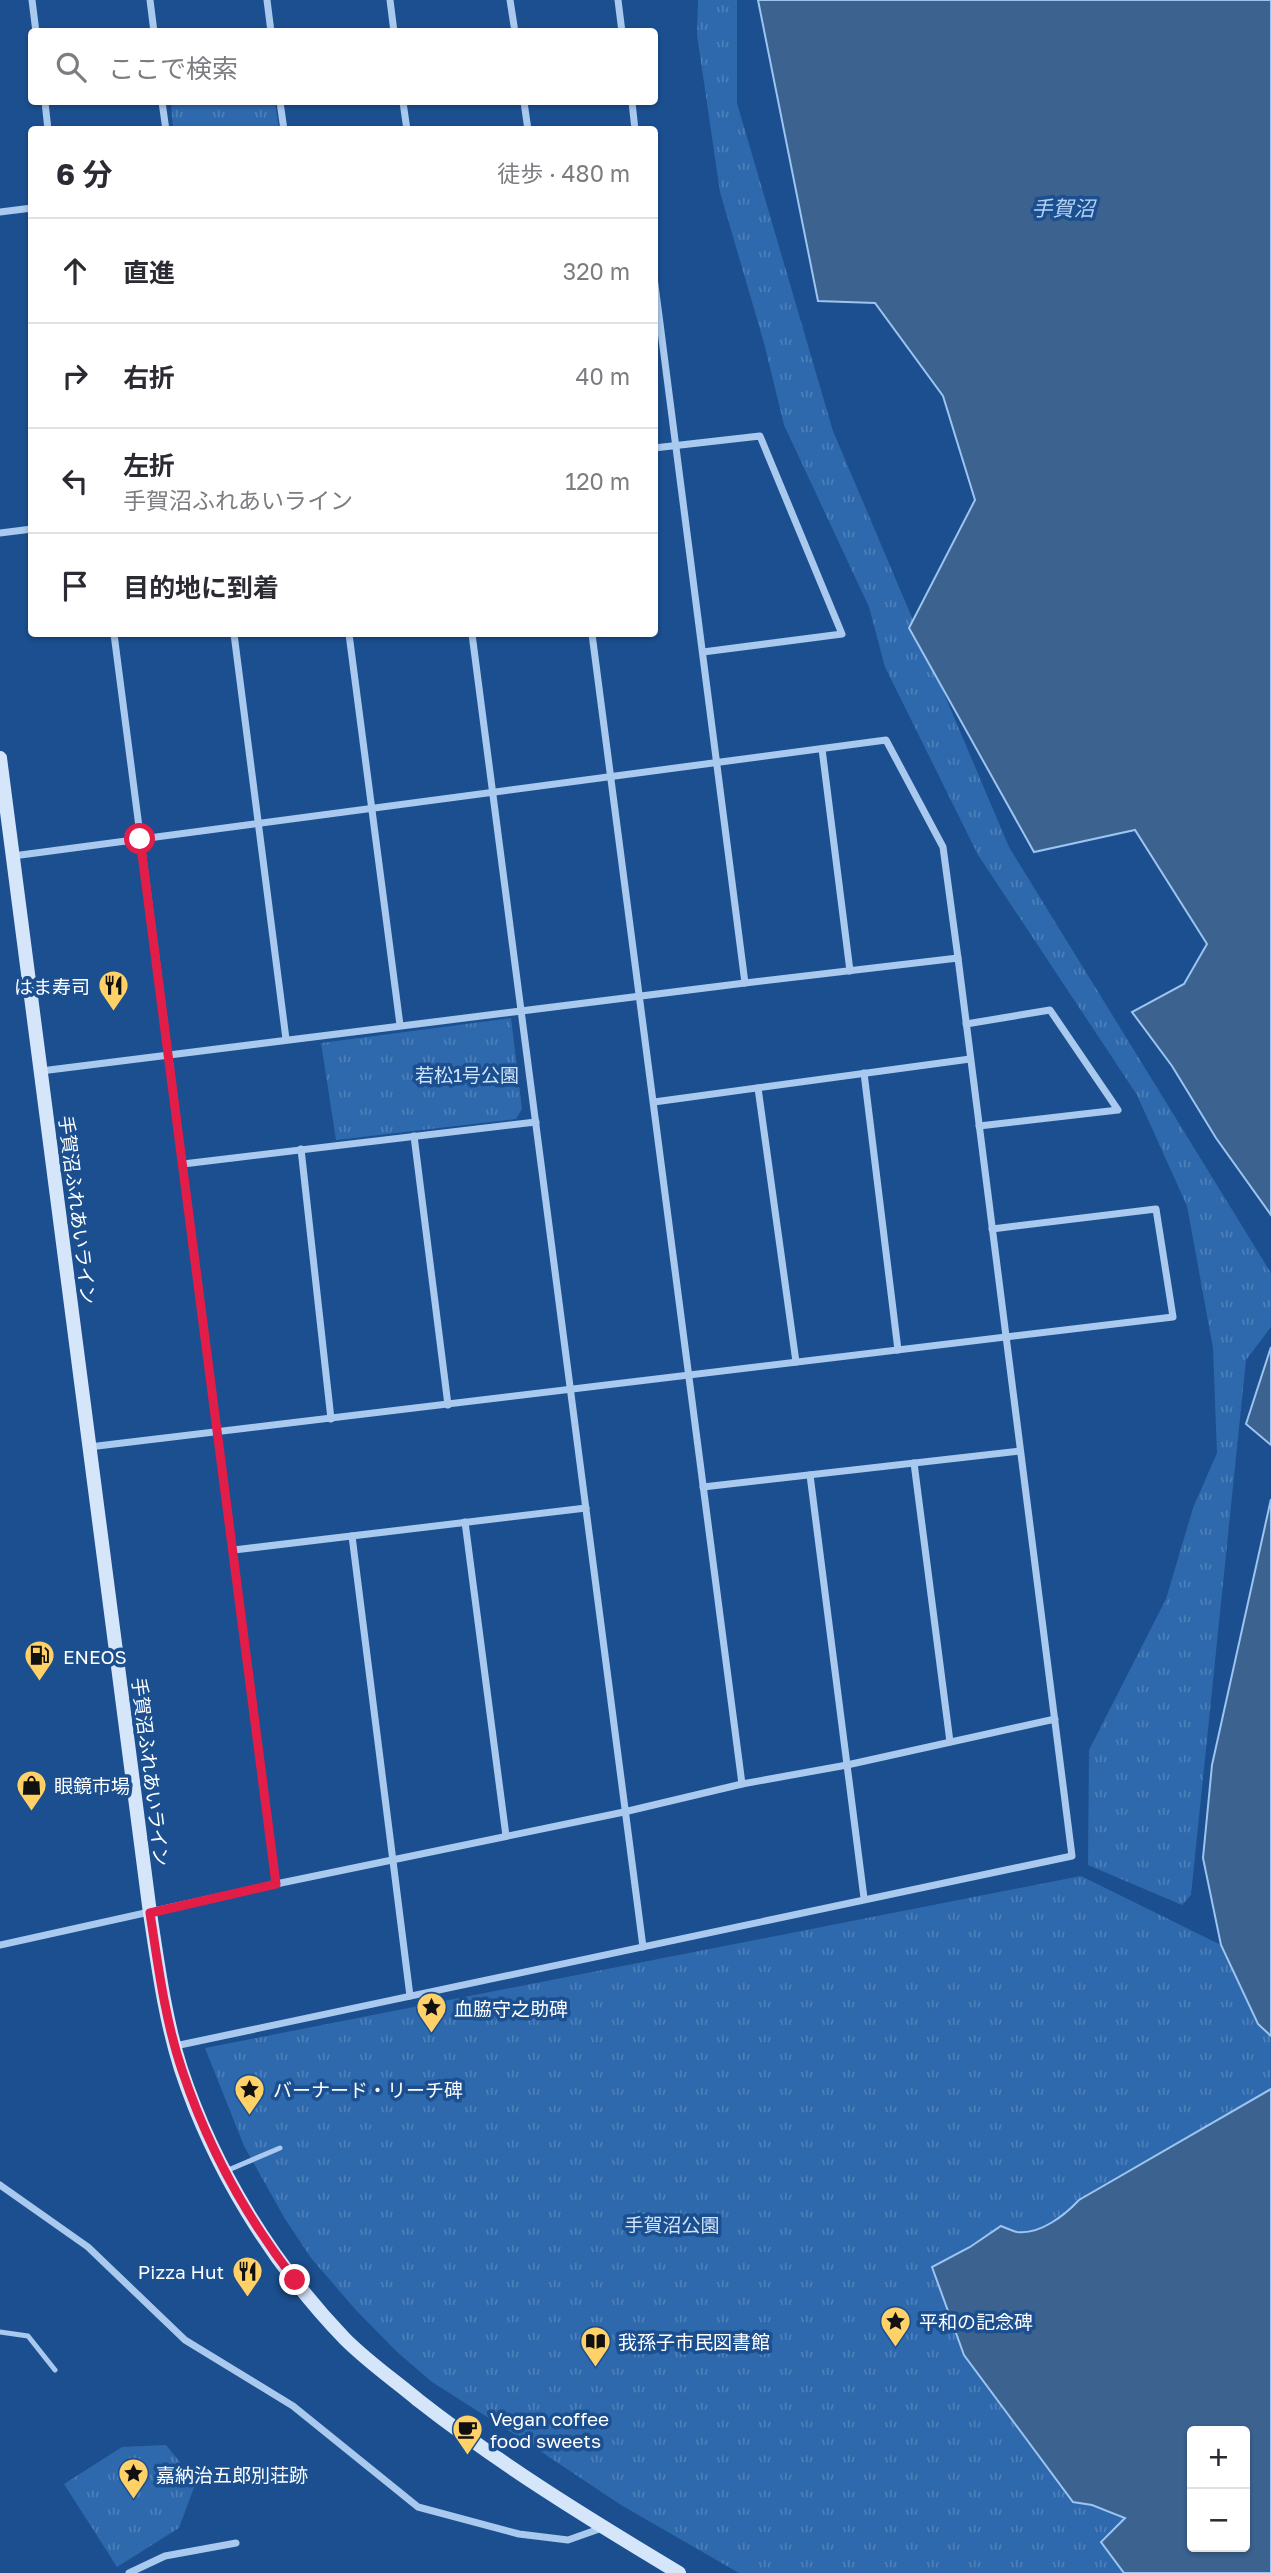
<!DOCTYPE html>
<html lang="ja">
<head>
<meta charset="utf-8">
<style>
  :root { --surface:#fff; --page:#f7f7f7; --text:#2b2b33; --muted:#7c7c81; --line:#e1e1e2 }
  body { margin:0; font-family:"Golos Text","Noto Sans JP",sans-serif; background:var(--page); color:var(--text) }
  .controls { position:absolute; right:21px; bottom:21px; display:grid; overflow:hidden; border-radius:7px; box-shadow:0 2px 5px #0004 }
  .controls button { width:63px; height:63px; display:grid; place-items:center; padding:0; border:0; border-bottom:2px solid var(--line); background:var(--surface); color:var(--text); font:35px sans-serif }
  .stop { position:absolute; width:21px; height:21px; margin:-16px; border:5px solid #e11d48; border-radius:50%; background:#fff }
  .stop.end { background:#e11d48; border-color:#fff; box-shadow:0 2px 7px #0008 }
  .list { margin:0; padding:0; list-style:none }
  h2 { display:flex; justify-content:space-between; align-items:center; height:91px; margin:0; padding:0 28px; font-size:30px }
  h2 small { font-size:23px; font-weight:400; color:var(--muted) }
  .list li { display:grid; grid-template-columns:46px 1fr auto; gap:21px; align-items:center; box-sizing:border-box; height:105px; padding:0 28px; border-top:2px solid var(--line) }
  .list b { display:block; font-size:26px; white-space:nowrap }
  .list p { margin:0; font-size:23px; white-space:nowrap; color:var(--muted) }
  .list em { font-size:23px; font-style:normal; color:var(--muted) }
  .icon { flex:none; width:38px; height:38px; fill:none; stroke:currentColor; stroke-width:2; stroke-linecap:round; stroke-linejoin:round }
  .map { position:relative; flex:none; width:1271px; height:2573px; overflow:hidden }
  .search { position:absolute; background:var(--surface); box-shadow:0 2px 5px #0004; left:28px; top:28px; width:630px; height:77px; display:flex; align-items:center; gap:18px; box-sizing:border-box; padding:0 24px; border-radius:7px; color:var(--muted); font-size:26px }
  .panel { position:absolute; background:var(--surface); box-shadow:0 2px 5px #0004; left:28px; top:126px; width:630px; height:511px; border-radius:7px }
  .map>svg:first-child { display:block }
  .grass { fill:url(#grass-tufts) }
  .water { fill:#3c6290; stroke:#9cc4f0; stroke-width:2; fill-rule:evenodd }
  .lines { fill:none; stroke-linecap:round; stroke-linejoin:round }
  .lane { stroke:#a9c9ee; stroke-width:5 }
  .street { stroke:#a9c9ee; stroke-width:7 }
  .secondary { stroke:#d6e6fa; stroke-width:14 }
  .route { stroke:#e11d48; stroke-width:9 }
  .labels { text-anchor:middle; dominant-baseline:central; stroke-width:7; stroke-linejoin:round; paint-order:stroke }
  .poi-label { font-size:19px; fill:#fff; stroke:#1b4f8f; text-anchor:start }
  .park-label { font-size:19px; fill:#cfe3fa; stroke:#1b4f8f }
  .street-label { font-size:19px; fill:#fff; stroke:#1b4f8f }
  .water-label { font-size:21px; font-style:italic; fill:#b5d3f5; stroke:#1b4f8f }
</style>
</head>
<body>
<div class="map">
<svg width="1271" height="2573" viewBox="0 0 1271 2573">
  <defs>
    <pattern id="grass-tufts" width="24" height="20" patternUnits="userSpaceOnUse" patternTransform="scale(1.75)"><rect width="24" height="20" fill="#2e69ad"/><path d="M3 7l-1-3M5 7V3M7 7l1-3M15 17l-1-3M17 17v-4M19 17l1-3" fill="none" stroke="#4d80b9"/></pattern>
  </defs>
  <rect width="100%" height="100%" fill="#1b4f8f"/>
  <g class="grass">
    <path d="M 698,0 L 737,0 L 737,103 L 833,431 L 1009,847 L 1271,1273 L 1271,1327 L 1246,1360 L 1191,1895 L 1182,1905 L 1088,1865 L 1089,1750 L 1166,1599 L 1193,1508 L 1217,1453 L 1213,1348 L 1187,1206 L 1137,1095 L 978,855 L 885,667 L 869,607 L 784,425 L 764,343 L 720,192 L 697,35 Z"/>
    <path d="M 171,102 L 275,102 L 279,129 L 173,129 Z"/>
    <path d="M 511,1018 L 522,1109 L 516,1119 L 336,1140 L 321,1043 Z"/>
    <path d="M 1081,1876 L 1221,1945 L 1258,2024 L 1271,2036 L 1271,2089 L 1079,2200 C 1065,2215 1040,2235 1017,2232 C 1012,2231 1006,2228 1001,2226 L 970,2247 L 932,2268 L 964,2355 L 1073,2502 L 1092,2505 L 1125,2518 L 1101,2542 L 1124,2573 L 739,2573 L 621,2505 L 522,2439 L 432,2382 L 396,2351 L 355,2309 L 311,2258 L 285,2219 L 244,2146 L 205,2048 Z"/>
    <path d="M 166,2445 L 196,2482 L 179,2528 L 117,2567 L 64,2484 L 122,2447 Z"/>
  </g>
  <g class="water">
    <path d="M 758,0 L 1271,0 L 1271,1215 L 1216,1138 L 1172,1066 L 1132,1012 L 1184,984 L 1207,944 L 1135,830 L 1034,852 L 909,628 L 975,500 L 943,396 L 875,303 L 818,301 Z"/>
    <path d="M 1271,1347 L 1271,1445 L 1246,1424 Z"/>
    <path d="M 1271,1499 L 1271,2036 L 1258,2024 L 1221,1945 L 1203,1858 L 1212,1765 Z"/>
    <path d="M 1271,2089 L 1271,2573 L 1124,2573 L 1101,2542 L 1125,2518 L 1092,2505 L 1073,2502 L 964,2355 L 932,2267 L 970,2247 L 1001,2226 C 1006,2228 1012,2231 1017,2232 C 1040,2235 1065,2215 1079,2200 ZM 1245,2431 L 1245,2547 L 1192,2547 L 1192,2431 Z"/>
  </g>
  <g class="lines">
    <g class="lane">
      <path d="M 226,2171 L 280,2148"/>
      <path d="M 0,2332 L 28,2336 L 55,2370"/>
    </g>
    <g class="street">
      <path d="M 32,0 L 36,32"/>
      <path d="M 150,0 L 154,32"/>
      <path d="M 267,0 L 271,32"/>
      <path d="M 390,0 L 394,32"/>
      <path d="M 510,0 L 515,32"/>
      <path d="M 618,0 L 622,32"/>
      <path d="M 45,102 L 48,130"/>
      <path d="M 162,102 L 166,130"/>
      <path d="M 280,102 L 284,130"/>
      <path d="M 403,102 L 407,130"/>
      <path d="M 524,102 L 528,130"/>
      <path d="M 632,102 L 635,130"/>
      <path d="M 0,212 L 32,208"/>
      <path d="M 654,448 L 760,436 L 842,634 L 703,652"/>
      <path d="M 0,533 L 32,529"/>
      <path d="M 234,634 L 286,1039"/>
      <path d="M 349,634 L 400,1025"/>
      <path d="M 472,634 L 643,1947"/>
      <path d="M 822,749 L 850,971"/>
      <path d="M 13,856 L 886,740 L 943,847 L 958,958"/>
      <path d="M 966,1024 L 1050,1010 L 1118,1110 L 979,1126"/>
      <path d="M 41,1071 L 745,983"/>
      <path d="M 864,1073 L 898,1350"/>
      <path d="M 758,1088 L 796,1362"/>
      <path d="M 654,1102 L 970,1059"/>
      <path d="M 414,1136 L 448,1405"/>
      <path d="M 301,1149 L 331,1419"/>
      <path d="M 183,1164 L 536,1122"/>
      <path d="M 89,1447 L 1173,1317 L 1156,1209 L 992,1229"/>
      <path d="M 914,1463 L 950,1742"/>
      <path d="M 810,1475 L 864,1898"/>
      <path d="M 703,1487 L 1020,1451"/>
      <path d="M 465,1522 L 506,1836"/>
      <path d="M 352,1536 L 410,1996"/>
      <path d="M 234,1550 L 586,1508"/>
      <path d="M 742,1784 L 847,1765 L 1055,1719"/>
      <path d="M 276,1884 L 624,1812 L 742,1784 L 592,634"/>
      <path d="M 0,1945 L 276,1884 L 114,634"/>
      <path d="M 175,2046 L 1072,1856 L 958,958 L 745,983 L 654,277"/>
      <path d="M 0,2185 L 88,2247 L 185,2340 L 293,2406 L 418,2507 L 519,2534 L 568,2540 L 602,2528"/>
      <path d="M 129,2573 L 165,2556 L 236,2543"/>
    </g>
    <path class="secondary" d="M 0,758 L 150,1913 C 158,1965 165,2019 181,2069 C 214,2169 272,2263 345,2339 C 368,2362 394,2380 418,2400 C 501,2465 589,2519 679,2573"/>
  </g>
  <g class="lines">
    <path class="route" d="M 140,839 L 276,1884 L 150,1913 C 158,1965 165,2020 182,2070 C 207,2145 246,2217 295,2280"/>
  </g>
  <defs>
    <symbol id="restaurant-pin" viewBox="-11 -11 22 30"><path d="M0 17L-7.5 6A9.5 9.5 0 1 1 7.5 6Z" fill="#ffd166" stroke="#1b4f8f"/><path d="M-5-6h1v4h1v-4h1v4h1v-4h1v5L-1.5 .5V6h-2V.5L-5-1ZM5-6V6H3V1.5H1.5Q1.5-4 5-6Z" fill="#111"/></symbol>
    <symbol id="fuel-pin" viewBox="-11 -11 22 30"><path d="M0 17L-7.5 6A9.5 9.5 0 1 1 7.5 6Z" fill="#ffd166" stroke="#1b4f8f"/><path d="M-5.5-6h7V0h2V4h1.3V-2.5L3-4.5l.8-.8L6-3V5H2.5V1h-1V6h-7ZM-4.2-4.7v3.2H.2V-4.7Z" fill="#111"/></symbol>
    <symbol id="shop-pin" viewBox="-11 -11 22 30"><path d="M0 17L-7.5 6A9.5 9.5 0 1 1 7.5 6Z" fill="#ffd166" stroke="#1b4f8f"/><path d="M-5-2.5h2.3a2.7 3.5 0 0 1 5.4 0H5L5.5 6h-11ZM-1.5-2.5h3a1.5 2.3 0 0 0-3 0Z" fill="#111"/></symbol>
    <symbol id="sight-pin" viewBox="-11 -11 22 30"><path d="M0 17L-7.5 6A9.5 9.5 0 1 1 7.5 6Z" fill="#ffd166" stroke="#1b4f8f"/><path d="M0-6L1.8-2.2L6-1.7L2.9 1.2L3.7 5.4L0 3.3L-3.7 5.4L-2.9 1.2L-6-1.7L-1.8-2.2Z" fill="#111"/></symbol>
    <symbol id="library-pin" viewBox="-11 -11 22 30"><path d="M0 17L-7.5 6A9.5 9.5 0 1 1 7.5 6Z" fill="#ffd166" stroke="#1b4f8f"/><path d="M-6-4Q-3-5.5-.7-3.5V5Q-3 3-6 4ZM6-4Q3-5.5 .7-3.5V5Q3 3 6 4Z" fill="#111"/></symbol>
    <symbol id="cafe-pin" viewBox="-11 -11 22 30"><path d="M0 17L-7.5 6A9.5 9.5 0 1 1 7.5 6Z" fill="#ffd166" stroke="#1b4f8f"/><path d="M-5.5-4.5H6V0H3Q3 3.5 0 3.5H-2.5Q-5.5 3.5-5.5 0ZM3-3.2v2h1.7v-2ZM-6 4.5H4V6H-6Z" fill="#111"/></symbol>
  </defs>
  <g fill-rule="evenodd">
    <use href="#restaurant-pin" x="96" y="968" width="35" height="47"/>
    <use href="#fuel-pin" x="22" y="1638" width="35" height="47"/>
    <use href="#shop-pin" x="14" y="1768" width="35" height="47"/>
    <use href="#sight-pin" x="414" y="1990" width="35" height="47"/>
    <use href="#sight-pin" x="232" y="2072" width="35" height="47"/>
    <use href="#restaurant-pin" x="230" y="2254" width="35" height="47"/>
    <use href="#sight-pin" x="878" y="2304" width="35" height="47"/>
    <use href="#library-pin" x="578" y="2324" width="35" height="47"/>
    <use href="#cafe-pin" x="450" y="2412" width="35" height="47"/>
    <use href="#sight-pin" x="116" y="2456" width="35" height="47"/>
  </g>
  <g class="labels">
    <g class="poi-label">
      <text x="90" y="986" text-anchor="end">はま寿司</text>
      <text x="63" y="1656">ENEOS</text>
      <text x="54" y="1785">眼鏡市場</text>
      <text x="454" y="2008">血脇守之助碑</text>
      <text x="273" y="2089">バーナード・リーチ碑</text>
      <text x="224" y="2271" text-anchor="end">Pizza Hut</text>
      <text x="919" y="2321">平和の記念碑</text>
      <text x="618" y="2341">我孫子市民図書館</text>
      <text x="490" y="2418">Vegan coffee<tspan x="490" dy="22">food sweets</tspan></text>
      <text x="156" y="2474">嘉納治五郎別荘跡</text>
    </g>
    <g class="park-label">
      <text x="467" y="1074">若松1号公園</text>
      <text x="672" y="2224">手賀沼公園</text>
    </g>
    <g class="street-label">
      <text transform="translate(78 1210) rotate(83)">手賀沼ふれあいライン</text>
      <text transform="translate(151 1772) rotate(83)">手賀沼ふれあいライン</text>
    </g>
    <g class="water-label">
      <text x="1063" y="208">手賀沼</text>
    </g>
  </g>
</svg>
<div class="controls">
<button>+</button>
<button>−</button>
</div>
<div class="stop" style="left:140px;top:839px"></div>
<div class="stop end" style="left:295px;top:2280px"></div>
<div class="search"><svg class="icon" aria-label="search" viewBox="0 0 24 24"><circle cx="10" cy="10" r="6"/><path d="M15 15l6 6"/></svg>ここで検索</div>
<section class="panel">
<h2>6 分<small>徒歩 · 480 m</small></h2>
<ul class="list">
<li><svg class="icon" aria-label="ahead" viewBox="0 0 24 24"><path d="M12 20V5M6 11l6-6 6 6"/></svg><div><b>直進</b></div><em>320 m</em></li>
<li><svg class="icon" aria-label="right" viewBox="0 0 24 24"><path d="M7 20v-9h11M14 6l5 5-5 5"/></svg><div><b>右折</b></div><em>40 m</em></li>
<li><svg class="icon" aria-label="left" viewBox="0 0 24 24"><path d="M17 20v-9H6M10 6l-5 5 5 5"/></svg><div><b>左折</b><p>手賀沼ふれあいライン</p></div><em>120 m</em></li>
<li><svg class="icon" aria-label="arrive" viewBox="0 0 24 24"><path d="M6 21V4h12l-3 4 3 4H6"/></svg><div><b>目的地に到着</b></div></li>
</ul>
</section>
</div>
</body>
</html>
